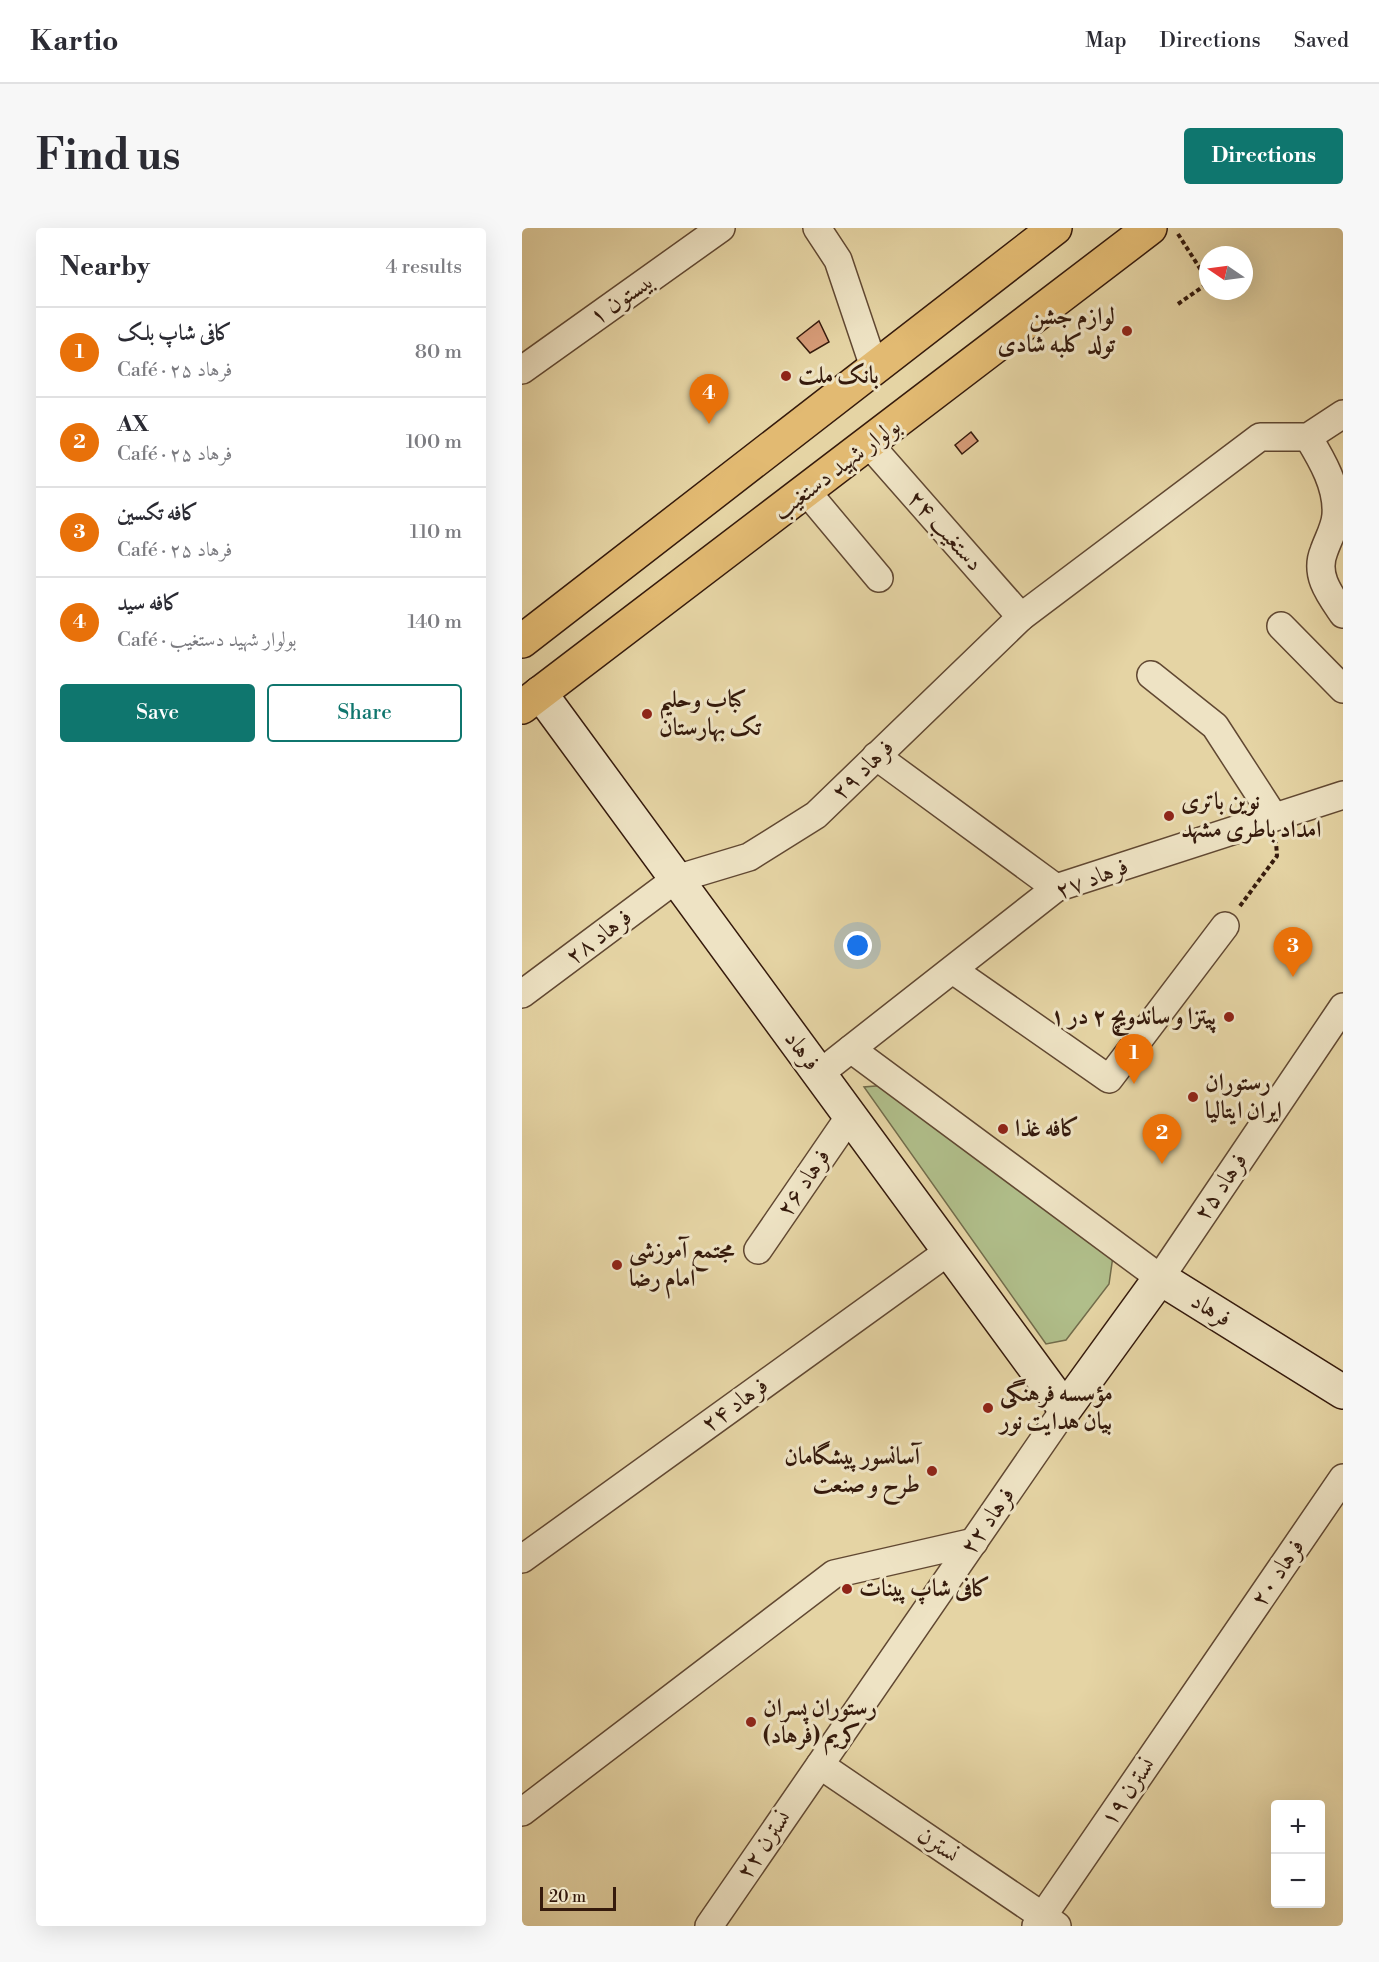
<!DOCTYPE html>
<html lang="en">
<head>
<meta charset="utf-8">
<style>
  :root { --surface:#fff; --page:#f7f7f7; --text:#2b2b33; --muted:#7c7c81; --line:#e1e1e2; --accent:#0f766e }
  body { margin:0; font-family:"Libre Bodoni",Amiri,serif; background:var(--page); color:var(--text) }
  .controls { position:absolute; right:18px; bottom:18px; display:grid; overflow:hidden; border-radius:6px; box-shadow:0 6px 24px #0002 }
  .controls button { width:54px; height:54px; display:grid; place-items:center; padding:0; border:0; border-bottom:2px solid var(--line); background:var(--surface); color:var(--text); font:30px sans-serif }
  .compass { position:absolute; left:677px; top:18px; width:54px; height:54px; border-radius:50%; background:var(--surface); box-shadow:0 6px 24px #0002; rotate:283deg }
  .scale { position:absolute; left:18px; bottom:15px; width:76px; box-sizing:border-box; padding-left:6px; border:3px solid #351a0c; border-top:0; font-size:16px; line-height:21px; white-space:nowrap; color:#351a0c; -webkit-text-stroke:4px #eee3c4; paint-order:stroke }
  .you { position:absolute; left:336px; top:718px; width:21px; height:21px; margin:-15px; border:4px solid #fff; border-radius:50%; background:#1a73e8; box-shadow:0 0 0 9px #1a73e833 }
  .badge { display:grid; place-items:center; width:39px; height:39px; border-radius:50%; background:var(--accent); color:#fff; font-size:20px; font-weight:700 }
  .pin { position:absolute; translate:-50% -50px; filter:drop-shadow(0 2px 3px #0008) }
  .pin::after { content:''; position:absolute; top:32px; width:21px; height:18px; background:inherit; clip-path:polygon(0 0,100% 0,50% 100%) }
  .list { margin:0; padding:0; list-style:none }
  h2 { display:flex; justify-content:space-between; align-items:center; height:78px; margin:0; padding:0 24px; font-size:26px }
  h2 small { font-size:20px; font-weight:400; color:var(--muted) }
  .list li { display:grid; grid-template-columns:39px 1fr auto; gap:18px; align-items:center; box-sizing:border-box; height:90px; padding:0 24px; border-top:2px solid var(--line) }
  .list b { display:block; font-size:22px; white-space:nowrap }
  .list p { margin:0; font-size:20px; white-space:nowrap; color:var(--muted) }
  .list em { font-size:20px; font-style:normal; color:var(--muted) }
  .actions { display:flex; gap:12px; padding:18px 24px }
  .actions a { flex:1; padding:14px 0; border:2px solid var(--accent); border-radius:6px; text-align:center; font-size:21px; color:var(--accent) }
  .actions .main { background:var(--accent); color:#fff }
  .map { position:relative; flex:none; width:821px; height:1698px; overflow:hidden; border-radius:6px }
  header { display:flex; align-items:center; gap:36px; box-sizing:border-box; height:84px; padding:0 30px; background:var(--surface); border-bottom:2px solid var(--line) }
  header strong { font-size:28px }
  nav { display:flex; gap:33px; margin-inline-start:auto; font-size:21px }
  .intro { display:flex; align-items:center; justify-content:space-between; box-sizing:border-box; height:144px; padding:0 36px }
  h1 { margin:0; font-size:42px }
  .button { padding:15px 27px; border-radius:6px; background:var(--accent); color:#fff; font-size:21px; font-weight:700 }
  main { display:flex; gap:36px; padding:0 36px }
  aside { flex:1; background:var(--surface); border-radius:6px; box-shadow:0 6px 24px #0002 }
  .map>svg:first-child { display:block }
  .green { fill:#b0be8a; stroke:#726c4b; stroke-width:1.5 }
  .building { fill:#d69b77; stroke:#351a0c; stroke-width:1.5 }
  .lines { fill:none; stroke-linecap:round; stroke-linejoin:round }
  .street-casing { stroke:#614832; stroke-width:30 }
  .secondary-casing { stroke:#351a0c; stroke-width:36 }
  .primary-casing { stroke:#351a0c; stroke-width:36 }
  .path { stroke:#351a0c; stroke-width:4; stroke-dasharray:4.5 3; stroke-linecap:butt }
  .street { stroke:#eee3c4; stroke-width:27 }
  .secondary { stroke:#eee3c4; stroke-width:33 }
  .primary { stroke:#e2ba72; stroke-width:33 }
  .poi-dot { fill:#8f2418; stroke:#eee3c4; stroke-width:2 }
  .labels { text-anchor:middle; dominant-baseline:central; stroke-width:6; stroke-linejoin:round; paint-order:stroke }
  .street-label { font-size:24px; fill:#351a0c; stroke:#eee3c4 }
  .poi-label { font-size:24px; font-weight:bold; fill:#351a0c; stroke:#eee3c4; text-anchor:start }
</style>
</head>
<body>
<header>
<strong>Kartio</strong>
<nav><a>Map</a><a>Directions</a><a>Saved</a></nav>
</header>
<div class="intro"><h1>Find us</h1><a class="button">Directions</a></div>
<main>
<aside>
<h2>Nearby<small>4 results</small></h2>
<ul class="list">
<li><span class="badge" style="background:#e8710a">1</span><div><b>کافی شاپ بلک</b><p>Café · فرهاد ۲۵</p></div><em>80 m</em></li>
<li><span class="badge" style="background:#e8710a">2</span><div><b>AX</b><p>Café · فرهاد ۲۵</p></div><em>100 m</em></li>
<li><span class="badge" style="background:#e8710a">3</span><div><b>کافه تکسین</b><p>Café · فرهاد ۲۵</p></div><em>110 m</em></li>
<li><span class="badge" style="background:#e8710a">4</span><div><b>کافه سید</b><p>Café · بولوار شهید دستغیب</p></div><em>140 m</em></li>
</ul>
<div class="actions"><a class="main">Save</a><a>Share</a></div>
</aside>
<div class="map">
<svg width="821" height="1698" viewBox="0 0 821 1698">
  <rect width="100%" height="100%" fill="#e5d4a4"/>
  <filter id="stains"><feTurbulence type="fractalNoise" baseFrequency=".00333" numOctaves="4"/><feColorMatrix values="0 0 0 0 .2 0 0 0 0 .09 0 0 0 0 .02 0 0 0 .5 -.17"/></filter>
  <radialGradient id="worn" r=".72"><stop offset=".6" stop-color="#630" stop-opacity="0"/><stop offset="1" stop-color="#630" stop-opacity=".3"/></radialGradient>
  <path class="green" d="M 366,857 L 591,1028 L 587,1056 L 544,1112 L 524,1116 L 342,859 Z"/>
  <g class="building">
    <path d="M 297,93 L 307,114 L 288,125 L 275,110 Z"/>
    <path d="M 449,204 L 456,213 L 440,226 L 433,217 Z"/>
  </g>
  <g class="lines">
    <defs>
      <g id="street">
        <path d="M 295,0 L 316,32 L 352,139"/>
        <path d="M 0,142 L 199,0"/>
        <path d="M 786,209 C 800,232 816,259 814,287 C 813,300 806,311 802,323 C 792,347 808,367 821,386"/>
        <path d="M 347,216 L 499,389"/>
        <path d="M 285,264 L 357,350"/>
        <path d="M 759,398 L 821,461"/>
        <path d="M 629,447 L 693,498 L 752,589"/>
        <path d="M 354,528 L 534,660"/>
        <path d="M 431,742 L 587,851 L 703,698"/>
        <path d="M 0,766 L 154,651 L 227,629 L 294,587 L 499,389 L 738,209 L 786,209 L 821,186"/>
        <path d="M 329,821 L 638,1050 L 821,779"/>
        <path d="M 297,846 L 534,660 L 821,567"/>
        <path d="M 236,1022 L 328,888"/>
        <path d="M 0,1331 L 427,1023"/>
        <path d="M 298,1537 L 535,1698"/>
        <path d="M 0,1584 L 312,1346 L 452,1314"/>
        <path d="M 187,1698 L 543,1181"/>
        <path d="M 514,1698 L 821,1250"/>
      </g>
      <path id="secondary" d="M 18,465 L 543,1181 L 638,1050 L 821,1164"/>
      <g id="primary">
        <path d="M 0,413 L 533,0"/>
        <path d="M 0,479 L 628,0"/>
      </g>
    </defs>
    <use href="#street" class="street-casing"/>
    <use href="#secondary" class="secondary-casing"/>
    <use href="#primary" class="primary-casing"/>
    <g class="path">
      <path d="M 656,6 L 686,53"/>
      <path d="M 656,76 L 686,55"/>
      <path d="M 718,678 L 755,628 L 754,614"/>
    </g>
    <use href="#street" class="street"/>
    <use href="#secondary" class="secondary"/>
    <use href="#primary" class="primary"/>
  </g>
  <g class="poi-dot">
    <circle cx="605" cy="103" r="6"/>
    <circle cx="264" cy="148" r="6"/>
    <circle cx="125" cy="486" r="6"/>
    <circle cx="647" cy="588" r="6"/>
    <circle cx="707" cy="789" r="6"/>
    <circle cx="671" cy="869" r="6"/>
    <circle cx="481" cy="901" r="6"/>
    <circle cx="95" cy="1037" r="6"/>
    <circle cx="466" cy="1180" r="6"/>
    <circle cx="410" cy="1243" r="6"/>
    <circle cx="325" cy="1361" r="6"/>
    <circle cx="229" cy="1494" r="6"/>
  </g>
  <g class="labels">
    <g class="street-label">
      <text transform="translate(100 71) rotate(-35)">بیستون ۱</text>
      <text transform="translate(315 241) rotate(-37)">بولوار شهید دستغیب</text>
      <text transform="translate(423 303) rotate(48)">دستغیب ۲۴</text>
      <text transform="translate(341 542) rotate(-44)">فرهاد ۲۹</text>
      <text transform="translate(570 651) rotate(-21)">فرهاد ۲۷</text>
      <text transform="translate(77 709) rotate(-37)">فرهاد ۲۸</text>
      <text transform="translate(280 823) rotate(54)">فرهاد</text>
      <text transform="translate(282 955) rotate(-56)">فرهاد ۲۶</text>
      <text transform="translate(699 959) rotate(-56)">فرهاد ۲۵</text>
      <text transform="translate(689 1082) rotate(32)">فرهاد</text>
      <text transform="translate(213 1177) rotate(-36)">فرهاد ۲۴</text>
      <text transform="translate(466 1293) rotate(-55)">فرهاد ۲۲</text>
      <text transform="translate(756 1345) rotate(-56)">فرهاد ۲۰</text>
      <text transform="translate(606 1564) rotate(-56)">نسترن ۱۹</text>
      <text transform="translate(242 1617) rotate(-56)">نسترن ۲۲</text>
      <text transform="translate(416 1617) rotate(34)">نسترن</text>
    </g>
    <g class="poi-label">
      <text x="593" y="89" text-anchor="end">لوازم جشن<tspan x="593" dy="28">تولد کلبه شادی</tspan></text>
      <text x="276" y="148">بانک ملت</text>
      <text x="137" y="472">کباب وحلیم<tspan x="137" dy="28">تک بهارستان</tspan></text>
      <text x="659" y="574">نوین باتری<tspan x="659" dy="28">امداد باطری مشهد</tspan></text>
      <text x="695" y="789" text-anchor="end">پیتزا و ساندویچ ۲ در ۱</text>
      <text x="683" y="855">رستوران<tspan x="683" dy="28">ایران ایتالیا</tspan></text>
      <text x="493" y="901">کافه غذا</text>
      <text x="107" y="1023">مجتمع آموزشی<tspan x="107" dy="28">امام رضا</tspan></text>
      <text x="478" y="1166">مؤسسه فرهنگی<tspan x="478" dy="28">بیان هدایت نور</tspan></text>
      <text x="398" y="1229" text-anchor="end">آسانسور پیشگامان<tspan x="398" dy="28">طرح و صنعت</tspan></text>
      <text x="337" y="1361">کافی شاپ پینات</text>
      <text x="241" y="1480">رستوران پسران<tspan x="241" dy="28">کریم (فرهاد)</tspan></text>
    </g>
  </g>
  <rect width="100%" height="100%" filter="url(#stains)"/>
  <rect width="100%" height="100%" fill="url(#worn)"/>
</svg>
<div class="controls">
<button>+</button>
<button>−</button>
</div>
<svg class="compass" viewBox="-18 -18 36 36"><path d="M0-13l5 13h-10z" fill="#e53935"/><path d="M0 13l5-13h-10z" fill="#7c7c81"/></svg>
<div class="scale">20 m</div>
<div class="you"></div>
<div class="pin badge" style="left:612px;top:856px;background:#e8710a">1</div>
<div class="pin badge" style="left:640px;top:936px;background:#e8710a">2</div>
<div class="pin badge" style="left:771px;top:749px;background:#e8710a">3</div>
<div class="pin badge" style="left:187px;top:196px;background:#e8710a">4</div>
</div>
</main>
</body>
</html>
